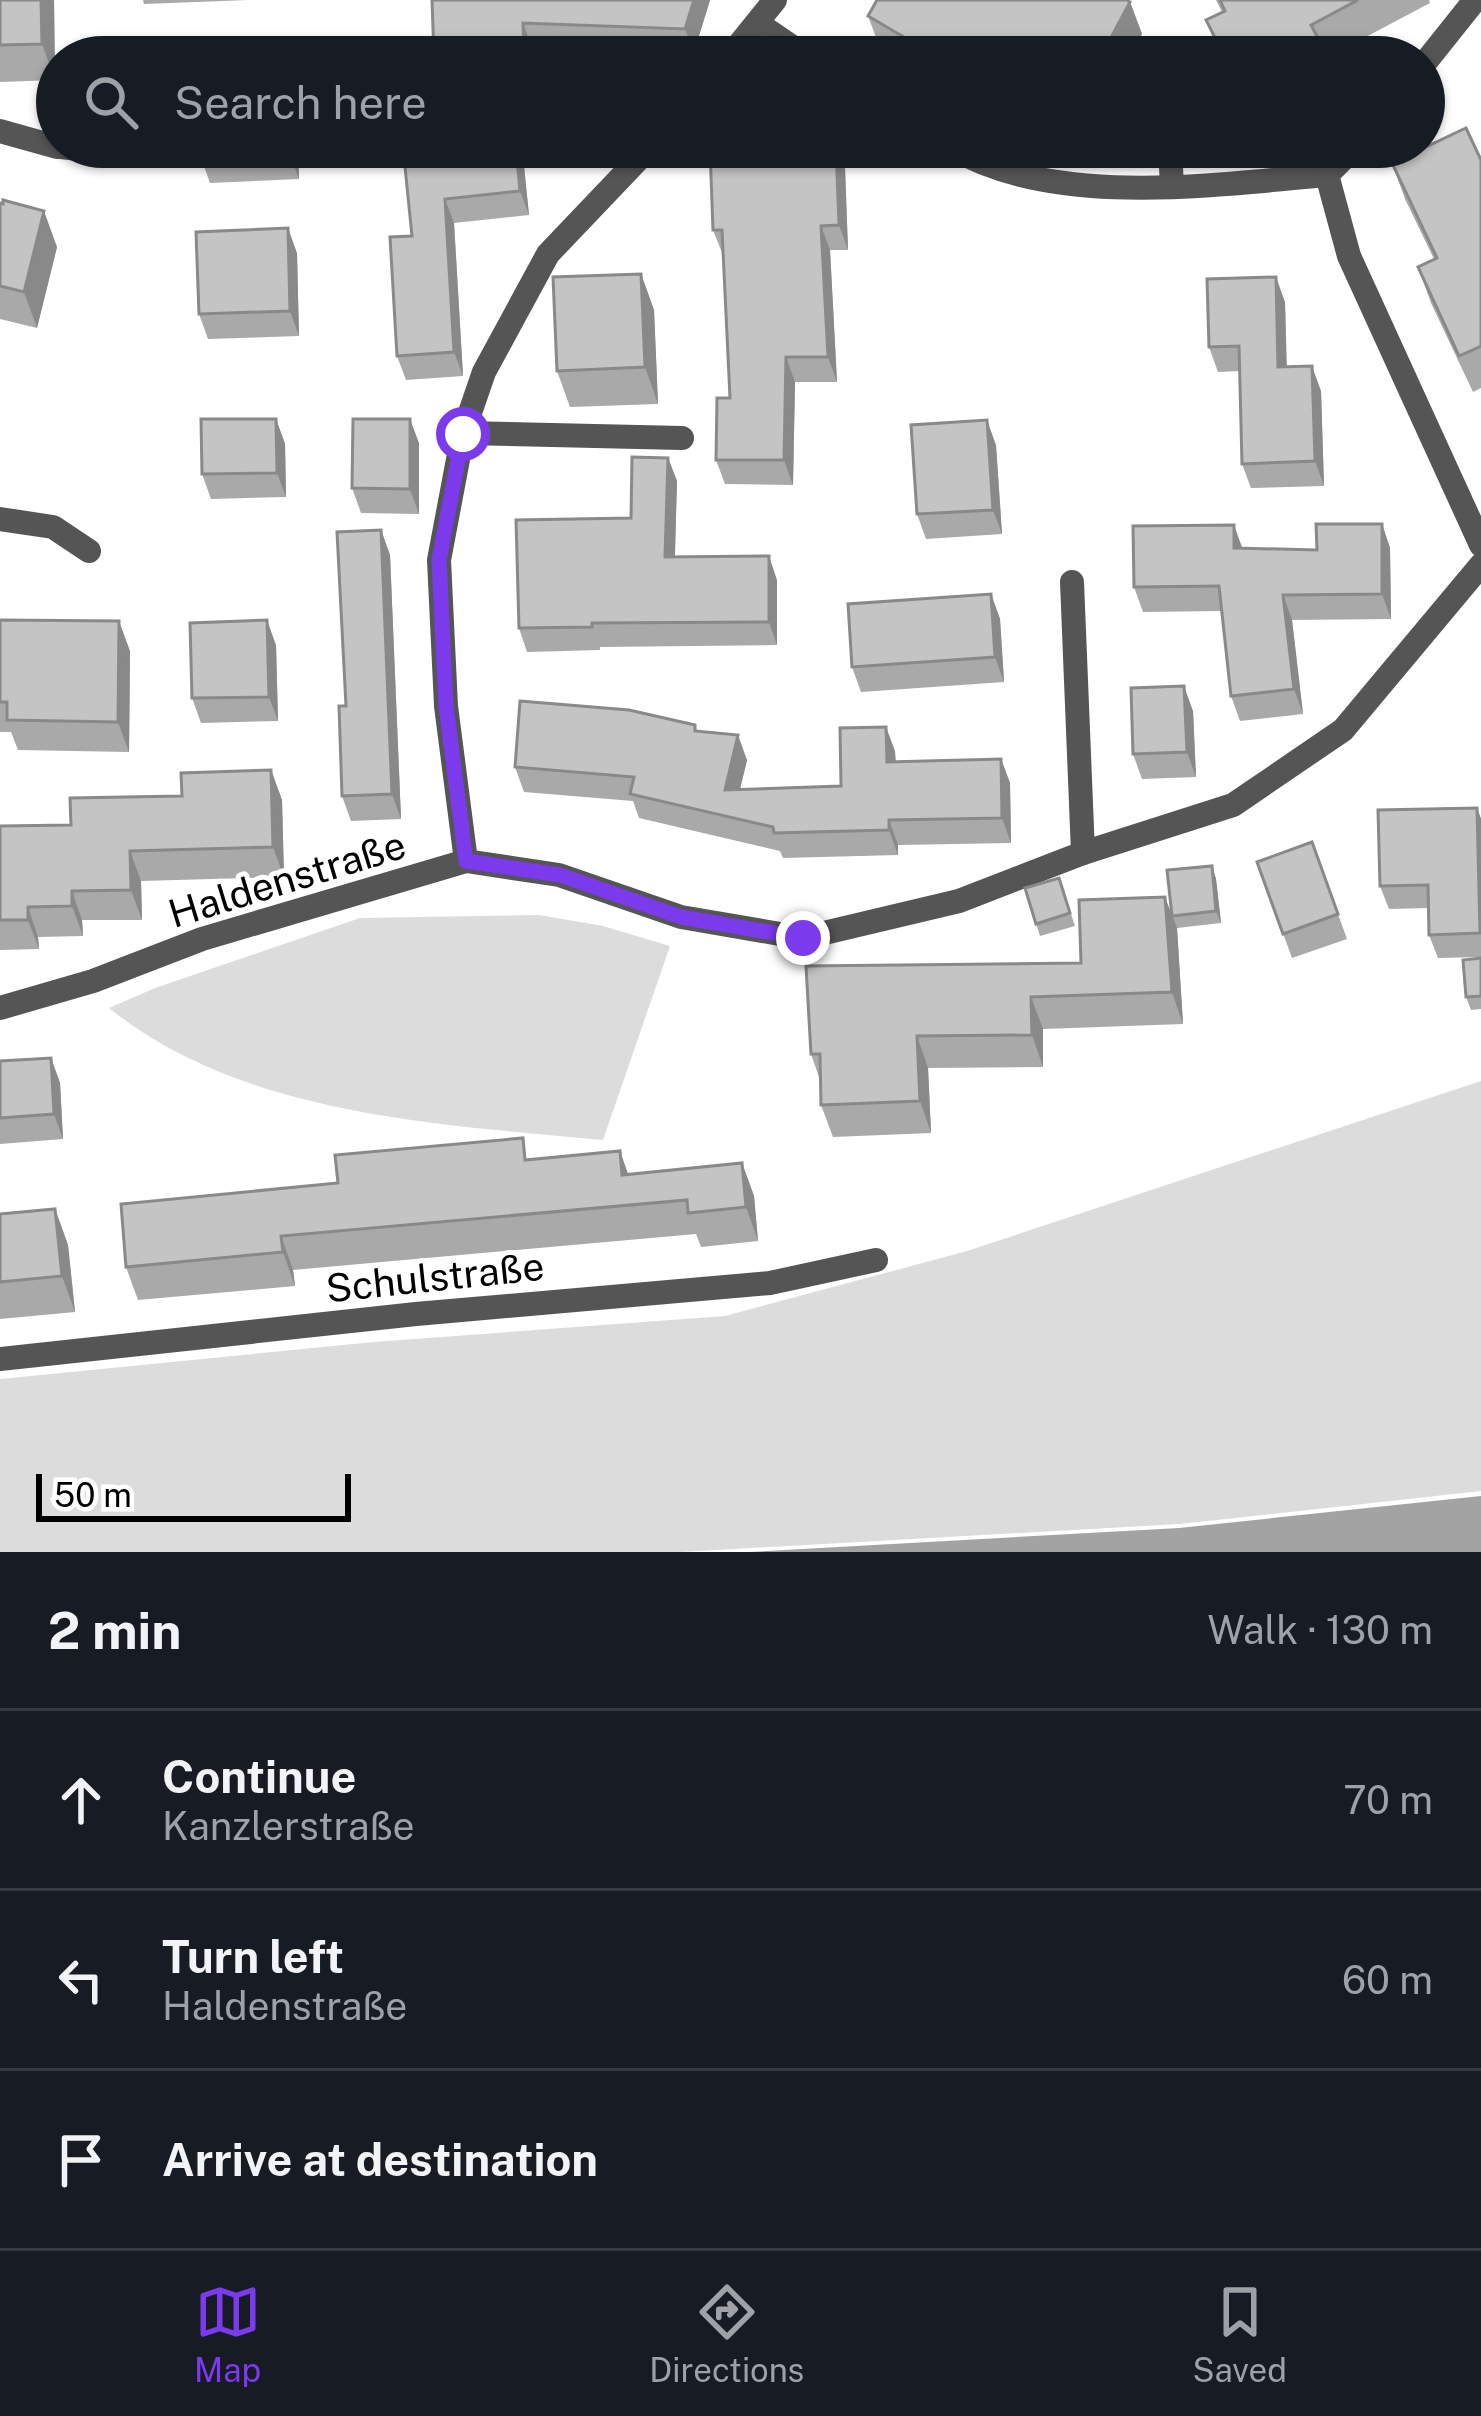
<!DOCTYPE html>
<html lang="en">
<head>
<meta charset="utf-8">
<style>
  :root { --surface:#171b24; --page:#20242c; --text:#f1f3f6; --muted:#9ea1a6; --line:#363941; --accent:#7c3aed }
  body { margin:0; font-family:"Public Sans",sans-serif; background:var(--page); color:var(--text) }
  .scale { position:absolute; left:36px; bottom:30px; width:315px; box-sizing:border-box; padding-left:12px; border:6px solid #000; border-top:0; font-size:33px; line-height:42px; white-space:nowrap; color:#000; -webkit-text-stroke:9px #fff; paint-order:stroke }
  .stop { position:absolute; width:36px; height:36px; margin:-27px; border:9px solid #7c3aed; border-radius:50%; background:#fff }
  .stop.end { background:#7c3aed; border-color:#fff; box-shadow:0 3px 12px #0008 }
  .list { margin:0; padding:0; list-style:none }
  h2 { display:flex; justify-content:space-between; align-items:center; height:156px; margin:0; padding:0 48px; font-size:51px }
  h2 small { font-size:39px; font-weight:400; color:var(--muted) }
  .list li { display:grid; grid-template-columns:78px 1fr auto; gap:36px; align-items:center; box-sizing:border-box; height:180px; padding:0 48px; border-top:3px solid var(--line) }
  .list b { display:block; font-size:45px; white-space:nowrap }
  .list p { margin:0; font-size:39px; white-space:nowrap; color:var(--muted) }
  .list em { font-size:39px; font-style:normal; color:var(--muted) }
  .icon { flex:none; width:66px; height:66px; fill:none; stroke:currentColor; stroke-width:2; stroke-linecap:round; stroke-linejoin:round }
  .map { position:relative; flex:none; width:1481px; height:1552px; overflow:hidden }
  .search { position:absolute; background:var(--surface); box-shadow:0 3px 9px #0004; left:36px; right:36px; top:36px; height:132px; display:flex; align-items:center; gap:30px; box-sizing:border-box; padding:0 42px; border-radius:66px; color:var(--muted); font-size:45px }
  .sheet { height:696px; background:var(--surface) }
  nav { display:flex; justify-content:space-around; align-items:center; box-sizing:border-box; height:168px; border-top:3px solid var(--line); background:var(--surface); font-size:33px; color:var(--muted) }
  nav a { display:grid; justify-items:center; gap:6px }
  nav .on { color:var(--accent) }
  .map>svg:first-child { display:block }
  .green { fill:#dcdcdc }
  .water { fill:#a3a3a3 }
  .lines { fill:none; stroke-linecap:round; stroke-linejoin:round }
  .minor { stroke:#555; stroke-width:24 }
  .wall { fill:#a9a9a9 }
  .shaded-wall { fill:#898989 }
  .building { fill:#c4c4c4; stroke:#898989; stroke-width:3 }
  .route { stroke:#7c3aed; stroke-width:15 }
  .labels { text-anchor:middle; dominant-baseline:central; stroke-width:10; stroke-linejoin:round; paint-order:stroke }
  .street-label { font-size:39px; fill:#000; stroke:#fff }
</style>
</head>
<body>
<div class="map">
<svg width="1481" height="1552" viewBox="0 0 1481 1552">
  <rect width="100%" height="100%" fill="#fff"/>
  <g class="green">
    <path d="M 539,915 L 603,926 L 670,946 L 603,1140 C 439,1124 243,1116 109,1008 L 155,988 L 360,918 Z"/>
    <path d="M 1481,1081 L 1481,1491 L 1180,1524 L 680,1552 L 0,1552 L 0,1379 L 374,1342 L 725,1316 L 967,1251 Z"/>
  </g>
  <path class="water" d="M 1481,1496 L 1481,1552 L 749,1552 L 1179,1528 Z"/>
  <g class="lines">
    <g class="minor">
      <path d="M 757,23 L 807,57"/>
      <path d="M 729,57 L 775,0"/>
      <path d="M 1424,64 L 1475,0"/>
      <path d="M 0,131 L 57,147"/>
      <path d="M 61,147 L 96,151"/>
      <path d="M 951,147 C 1051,208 1214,185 1327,175 L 1355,147"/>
      <path d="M 1170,147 L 1172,187"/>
      <path d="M 1327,175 L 1349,256 L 1481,545"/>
      <path d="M 463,433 L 682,438"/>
      <path d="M 0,519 L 53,527 L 89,551"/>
      <path d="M 1072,582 L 1083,853"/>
      <path d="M 466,861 L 446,706 L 439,560 L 463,433 L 484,372 L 548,254 L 650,147"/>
      <path d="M 0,1008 L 93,981 L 202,939 L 466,861 L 559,875 L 681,917 L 803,938 L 959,901 L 1083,853 L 1233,805 L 1343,730 L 1481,565"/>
      <path d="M 0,1359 L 416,1314 L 770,1283 L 876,1260"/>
    </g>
  </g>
  <g class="wall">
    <path d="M 0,0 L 54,0 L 55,80 L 0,82 Z"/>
    <path d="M 143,0 L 248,0 L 144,4 Z"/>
    <path d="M 432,0 L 710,0 L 694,52 L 532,47 L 532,57 L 434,57 Z"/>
    <path d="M 875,0 L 1127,0 L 1130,2 L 1142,34 L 1129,57 L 895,57 L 880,48 L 868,16 L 876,2 Z"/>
    <path d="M 1216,0 L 1429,0 L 1430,3 L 1328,57 L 1220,57 L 1206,20 L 1222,12 Z"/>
    <path d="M 201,147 L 298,147 L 299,179 L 210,183 L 201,158 Z"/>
    <path d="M 403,147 L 522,147 L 529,215 L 454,223 L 463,376 L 406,380 L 397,356 L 412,236 Z"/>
    <path d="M 1037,147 L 1066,147 L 1059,159 Z"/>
    <path d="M 1481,160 L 1481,388 L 1473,392 L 1431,303 L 1418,267 L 1434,259 L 1405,199 L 1392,163 Z"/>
    <path d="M 845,168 L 848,250 L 830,250 L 837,382 L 795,382 L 793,485 L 725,484 L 716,460 L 730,398 L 723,255 L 713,230 Z"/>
    <path d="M 0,203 L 57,247 L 37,328 L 0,319 Z"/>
    <path d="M 297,253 L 299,336 L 208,339 L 199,314 Z"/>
    <path d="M 641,274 L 654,310 L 658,404 L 570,407 L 557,371 Z"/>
    <path d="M 1285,302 L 1287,367 L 1321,391 L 1324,486 L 1251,488 L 1242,464 L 1240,371 L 1218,372 L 1209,347 Z"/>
    <path d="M 276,419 L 285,444 L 286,497 L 211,499 L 202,474 Z"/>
    <path d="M 419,443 L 419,514 L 361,513 L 352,488 Z"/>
    <path d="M 996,445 L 1002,534 L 926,539 L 917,514 Z"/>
    <path d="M 668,458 L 677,481 L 675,557 L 777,580 L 777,645 L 600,647 L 600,650 L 527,652 L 519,628 L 631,518 Z"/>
    <path d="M 1382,524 L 1390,548 L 1391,619 L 1292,620 L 1303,714 L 1240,721 L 1231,696 L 1221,611 L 1143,612 L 1134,587 L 1242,548 L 1317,550 Z"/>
    <path d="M 381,530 L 390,555 L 401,819 L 351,821 L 342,796 L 346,706 Z"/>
    <path d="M 991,594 L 1000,619 L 1004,682 L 861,692 L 852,667 Z"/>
    <path d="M 0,620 L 130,651 L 129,752 L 18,750 L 11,732 L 0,732 Z"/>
    <path d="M 276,645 L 278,721 L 201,723 L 192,698 Z"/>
    <path d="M 1193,711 L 1196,777 L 1142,779 L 1133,754 Z"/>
    <path d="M 695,725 L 697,731 L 747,760 L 740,789 L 841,786 L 895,751 L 896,762 L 1001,759 L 1010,783 L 1011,843 L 898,845 L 898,855 L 783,858 L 780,851 L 639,818 L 633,801 L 524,792 L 515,767 Z"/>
    <path d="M 271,770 L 282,800 L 284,877 L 141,881 L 142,920 L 82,920 L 83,936 L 38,937 L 39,949 L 0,950 L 0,826 L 71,825 Z"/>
    <path d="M 1477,808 L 1481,819 L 1481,957 L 1438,958 L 1429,935 L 1429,908 L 1389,909 L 1380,886 Z"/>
    <path d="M 1312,842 L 1347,939 L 1292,958 L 1257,862 Z"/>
    <path d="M 1212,866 L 1216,879 L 1221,923 L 1177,928 L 1183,1024 L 1043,1029 L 1043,1067 L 928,1068 L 931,1133 L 833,1137 L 821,1105 L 820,1080 L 811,1054 L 1081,963 L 1172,916 Z"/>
    <path d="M 1059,878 L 1075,926 L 1040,936 L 1025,888 Z"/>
    <path d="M 1481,958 L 1481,1009 L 1471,1010 L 1466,997 Z"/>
    <path d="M 51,1058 L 60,1083 L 63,1139 L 0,1144 L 0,1061 Z"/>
    <path d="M 531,1159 L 628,1174 L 742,1163 L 754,1196 L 758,1241 L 701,1247 L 696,1234 L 293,1270 L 295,1286 L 138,1300 L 126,1267 L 338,1183 Z"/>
    <path d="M 55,1209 L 68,1245 L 75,1312 L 0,1319 L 0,1214 Z"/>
  </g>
  <g class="shaded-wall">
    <path d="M 41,0 L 54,0 L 55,80 L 42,44 Z"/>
    <path d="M 694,0 L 710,0 L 694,52 L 685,29 Z"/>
    <path d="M 1130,2 L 1142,34 L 1129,57 L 1111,57 L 1107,45 Z"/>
    <path d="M 523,23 L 532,47 L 532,57 L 524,57 Z"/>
    <path d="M 1097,40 L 1103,57 L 1087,57 Z"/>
    <path d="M 290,147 L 298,147 L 299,179 L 290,155 Z"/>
    <path d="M 516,147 L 522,147 L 529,215 L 520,191 Z"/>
    <path d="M 836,147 L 845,168 L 848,250 L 839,225 Z"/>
    <path d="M 1054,147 L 1066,147 L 1059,159 Z"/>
    <path d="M 445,199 L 454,223 L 463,376 L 454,352 Z"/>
    <path d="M 44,211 L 57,247 L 37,328 L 24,292 Z"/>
    <path d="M 821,226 L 830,250 L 837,382 L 828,357 Z"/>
    <path d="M 288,228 L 297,253 L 299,336 L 290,311 Z"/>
    <path d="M 641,274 L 654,310 L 658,404 L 645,367 Z"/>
    <path d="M 1276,277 L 1285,302 L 1287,392 L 1278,367 Z"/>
    <path d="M 786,357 L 795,382 L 793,485 L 784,460 Z"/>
    <path d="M 1312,366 L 1321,391 L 1324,486 L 1315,461 Z"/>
    <path d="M 276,419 L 285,444 L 286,497 L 277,473 Z"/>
    <path d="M 410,419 L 419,443 L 419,514 L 410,489 Z"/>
    <path d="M 987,420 L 996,445 L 1002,534 L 993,510 Z"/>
    <path d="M 668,458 L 677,481 L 674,581 L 665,557 Z"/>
    <path d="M 1382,524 L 1390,548 L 1391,619 L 1382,594 Z"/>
    <path d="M 1234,525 L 1243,550 L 1234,548 Z"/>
    <path d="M 381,530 L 390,555 L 401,819 L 392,794 Z"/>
    <path d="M 769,556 L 777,580 L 777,645 L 769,622 Z"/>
    <path d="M 991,594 L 1000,619 L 1004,682 L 995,657 Z"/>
    <path d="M 1283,595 L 1292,620 L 1303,714 L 1294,689 Z"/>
    <path d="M 267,620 L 276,645 L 278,721 L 269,697 Z"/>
    <path d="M 119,621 L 130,651 L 129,752 L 118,722 Z"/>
    <path d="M 1184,686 L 1193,711 L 1196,777 L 1187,752 Z"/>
    <path d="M 886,727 L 895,751 L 896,787 L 887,762 Z"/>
    <path d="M 738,735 L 747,760 L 734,814 L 725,790 Z"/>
    <path d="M 1001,759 L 1010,783 L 1011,843 L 1002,818 Z"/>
    <path d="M 271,770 L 282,800 L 284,877 L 273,847 Z"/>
    <path d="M 1477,808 L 1481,819 L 1481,935 L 1480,933 Z"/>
    <path d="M 889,820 L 898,845 L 898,855 L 889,830 Z"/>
    <path d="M 130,851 L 141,881 L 142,920 L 131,890 Z"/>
    <path d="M 1212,866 L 1216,879 L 1221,923 L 1216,911 Z"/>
    <path d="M 72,891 L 82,920 L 83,936 L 72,906 Z"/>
    <path d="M 1165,897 L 1177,928 L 1183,1024 L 1172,992 Z"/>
    <path d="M 28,907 L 38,937 L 39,949 L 28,920 Z"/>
    <path d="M 1031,997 L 1043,1029 L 1043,1067 L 1032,1035 Z"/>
    <path d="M 917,1036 L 928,1068 L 931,1133 L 920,1101 Z"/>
    <path d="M 51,1058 L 60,1083 L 63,1139 L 54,1114 Z"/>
    <path d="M 620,1151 L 632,1185 L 634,1209 L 622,1175 Z"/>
    <path d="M 742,1163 L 754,1196 L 758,1241 L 746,1207 Z"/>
    <path d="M 55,1209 L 68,1245 L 75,1312 L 62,1276 Z"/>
    <path d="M 281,1236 L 293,1270 L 295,1286 L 283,1252 Z"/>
  </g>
  <g class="building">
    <path d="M 0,0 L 41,0 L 42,44 L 0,45 Z"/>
    <path d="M 432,0 L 694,0 L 685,29 L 523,23 L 524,56 L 507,57 L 434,57 Z"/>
    <path d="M 877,0 L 1127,0 L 1130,2 L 1107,45 L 1097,40 L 1087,57 L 938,57 L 868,16 Z"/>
    <path d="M 1220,0 L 1358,0 L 1311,25 L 1328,57 L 1225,57 L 1206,20 L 1225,11 Z"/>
    <path d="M 1466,128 L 1481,160 L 1481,346 L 1459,356 L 1418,267 L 1437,258 L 1392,163 Z"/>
    <path d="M 201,147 L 290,147 L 290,155 L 201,158 Z"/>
    <path d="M 403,147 L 516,147 L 520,191 L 445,199 L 454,352 L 397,356 L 390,237 L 412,236 Z"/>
    <path d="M 746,147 L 836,147 L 839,225 L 821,226 L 828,357 L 786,357 L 784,460 L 716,460 L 717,398 L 730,398 L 722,230 L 713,230 L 710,149 Z"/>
    <path d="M 3,200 L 44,211 L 24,292 L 0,286 L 0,203 L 3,204 Z"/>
    <path d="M 288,228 L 290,311 L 199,314 L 196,232 Z"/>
    <path d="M 641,274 L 645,367 L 557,371 L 553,277 Z"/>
    <path d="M 1276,277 L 1278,367 L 1312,366 L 1315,461 L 1242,464 L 1239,346 L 1209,347 L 1207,279 Z"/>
    <path d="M 201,419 L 276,419 L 277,473 L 202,474 Z"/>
    <path d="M 353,419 L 410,419 L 410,489 L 352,488 Z"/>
    <path d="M 987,420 L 993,510 L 917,514 L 911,425 Z"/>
    <path d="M 632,457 L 668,458 L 665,557 L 769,556 L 769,622 L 592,623 L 592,627 L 519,628 L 516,520 L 631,518 Z"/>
    <path d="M 1316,524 L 1382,524 L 1382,594 L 1283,595 L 1294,689 L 1231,696 L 1219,586 L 1134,587 L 1133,526 L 1234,525 L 1234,548 L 1317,550 Z"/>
    <path d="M 381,530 L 392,794 L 342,796 L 339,706 L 346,706 L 337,532 Z"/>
    <path d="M 991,594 L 995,657 L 852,667 L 848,604 Z"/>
    <path d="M 0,620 L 119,621 L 118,722 L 7,720 L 7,702 L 0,702 Z"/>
    <path d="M 267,620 L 269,697 L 192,698 L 190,623 Z"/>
    <path d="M 1184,686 L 1187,752 L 1133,754 L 1131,688 Z"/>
    <path d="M 520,701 L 629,710 L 695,725 L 695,731 L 738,735 L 725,790 L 841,786 L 840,728 L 886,727 L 887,762 L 1001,759 L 1002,818 L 889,820 L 889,830 L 774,833 L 773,827 L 630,794 L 634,777 L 515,767 Z"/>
    <path d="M 271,770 L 273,847 L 130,851 L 131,890 L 72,891 L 72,906 L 28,907 L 28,920 L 0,920 L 0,826 L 71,825 L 70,798 L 182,796 L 181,773 Z"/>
    <path d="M 1477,808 L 1480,933 L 1429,935 L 1428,885 L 1380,886 L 1378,810 Z"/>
    <path d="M 1312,842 L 1338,914 L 1283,934 L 1257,862 Z"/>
    <path d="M 1212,866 L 1216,911 L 1172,916 L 1167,870 Z"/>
    <path d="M 1059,878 L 1070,913 L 1036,924 L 1025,888 Z"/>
    <path d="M 1165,897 L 1172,992 L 1031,997 L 1032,1035 L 917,1036 L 920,1101 L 821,1105 L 820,1054 L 811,1054 L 806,966 L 1081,963 L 1079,900 Z"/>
    <path d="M 1481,958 L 1481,996 L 1466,997 L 1463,960 Z"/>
    <path d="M 51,1058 L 54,1114 L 0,1118 L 0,1061 Z"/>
    <path d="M 523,1138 L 525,1160 L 620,1151 L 622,1175 L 742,1163 L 746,1207 L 688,1213 L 687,1200 L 281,1236 L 283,1252 L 126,1267 L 121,1204 L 338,1183 L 335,1155 Z"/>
    <path d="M 55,1209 L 62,1276 L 0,1282 L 0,1214 Z"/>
  </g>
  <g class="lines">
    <path class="route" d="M 463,434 L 439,560 L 446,706 L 466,861 L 560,875 L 681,917 L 803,938"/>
  </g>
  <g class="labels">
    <g class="street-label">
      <text transform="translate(287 879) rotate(-17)">Haldenstraße</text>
      <text transform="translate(435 1277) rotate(-6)">Schulstraße</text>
    </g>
  </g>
</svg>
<div class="scale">50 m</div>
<div class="stop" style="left:463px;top:434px"></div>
<div class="stop end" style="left:803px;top:938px"></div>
<div class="search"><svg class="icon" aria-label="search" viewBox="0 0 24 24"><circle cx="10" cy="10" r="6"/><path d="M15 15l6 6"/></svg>Search here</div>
</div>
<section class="sheet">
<h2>2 min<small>Walk · 130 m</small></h2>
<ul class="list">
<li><svg class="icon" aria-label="ahead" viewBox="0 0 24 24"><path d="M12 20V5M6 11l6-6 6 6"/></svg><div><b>Continue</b><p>Kanzlerstraße</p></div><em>70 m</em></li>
<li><svg class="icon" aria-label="left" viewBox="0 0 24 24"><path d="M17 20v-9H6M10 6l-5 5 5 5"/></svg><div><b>Turn left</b><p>Haldenstraße</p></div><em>60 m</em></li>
<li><svg class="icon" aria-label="arrive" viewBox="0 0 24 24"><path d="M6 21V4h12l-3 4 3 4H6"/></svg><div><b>Arrive at destination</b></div></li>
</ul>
</section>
<nav>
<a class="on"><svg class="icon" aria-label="map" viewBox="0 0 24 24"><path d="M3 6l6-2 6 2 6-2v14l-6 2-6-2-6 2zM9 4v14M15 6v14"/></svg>Map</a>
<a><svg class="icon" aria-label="directions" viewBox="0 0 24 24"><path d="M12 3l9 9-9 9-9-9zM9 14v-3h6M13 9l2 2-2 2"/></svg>Directions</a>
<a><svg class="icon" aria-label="saved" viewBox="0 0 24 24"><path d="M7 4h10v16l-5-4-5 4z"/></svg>Saved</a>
</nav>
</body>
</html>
